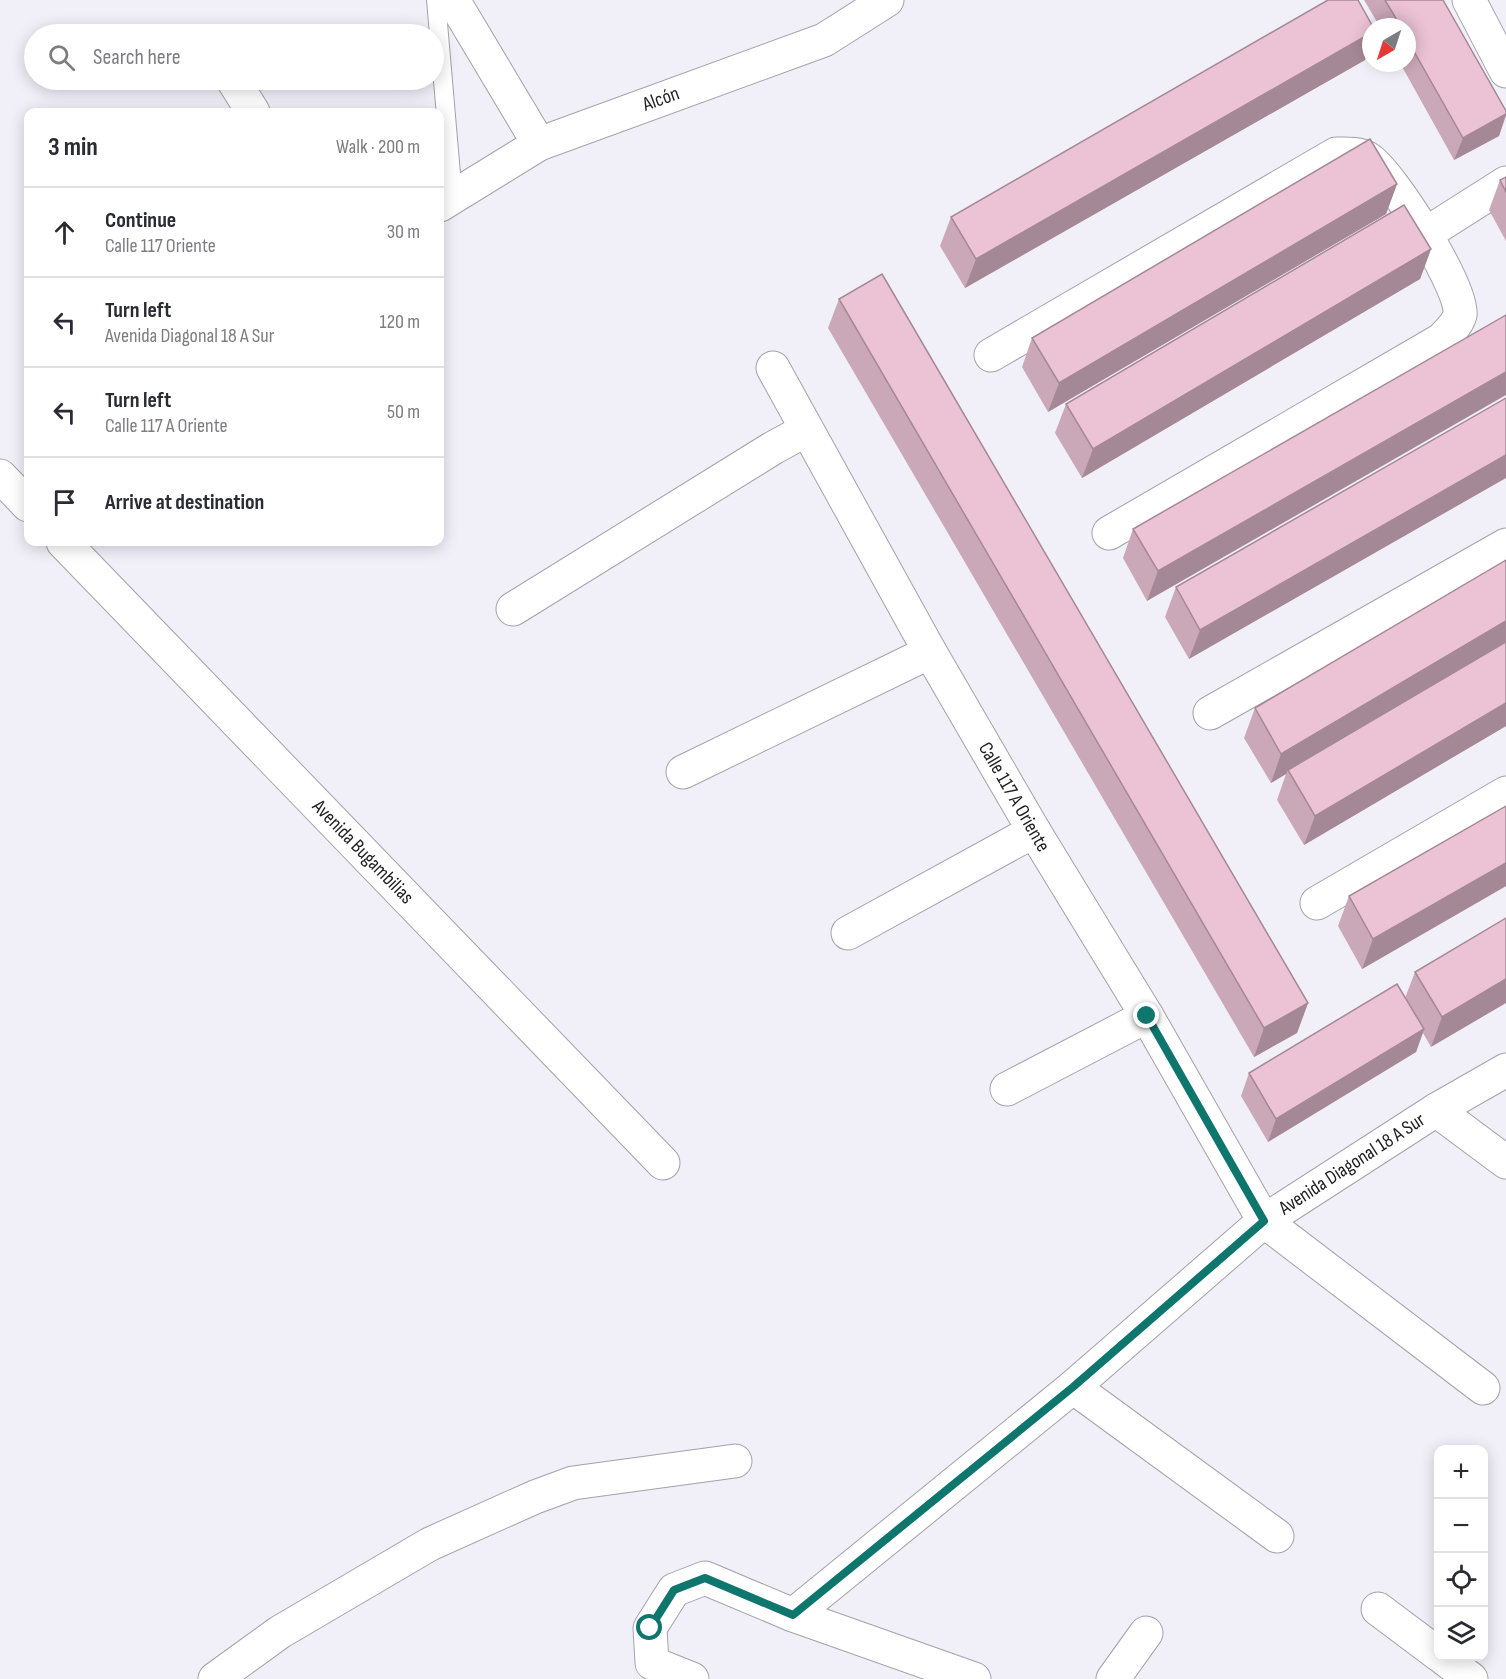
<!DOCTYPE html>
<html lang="en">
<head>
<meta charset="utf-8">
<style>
  :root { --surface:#fff; --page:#f7f7f7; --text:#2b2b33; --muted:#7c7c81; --line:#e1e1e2 }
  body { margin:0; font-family:"Sofia Sans Condensed",sans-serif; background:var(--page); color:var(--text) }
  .controls { position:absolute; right:18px; bottom:18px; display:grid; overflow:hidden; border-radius:12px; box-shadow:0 3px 15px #0003 }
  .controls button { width:54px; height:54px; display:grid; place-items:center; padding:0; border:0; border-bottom:2px solid var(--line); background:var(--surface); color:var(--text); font:30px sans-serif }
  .compass { position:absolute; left:1362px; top:18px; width:54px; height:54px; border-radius:50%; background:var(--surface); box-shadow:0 3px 15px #0003; rotate:219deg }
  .stop { position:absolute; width:18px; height:18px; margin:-14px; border:4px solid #0f766e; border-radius:50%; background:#fff }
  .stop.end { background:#0f766e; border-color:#fff; box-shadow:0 2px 6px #0008 }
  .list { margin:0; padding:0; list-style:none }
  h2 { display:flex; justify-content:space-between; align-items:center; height:78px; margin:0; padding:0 24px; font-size:26px }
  h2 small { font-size:20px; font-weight:400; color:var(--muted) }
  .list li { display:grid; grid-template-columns:39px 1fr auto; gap:18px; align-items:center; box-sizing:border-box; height:90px; padding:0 24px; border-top:2px solid var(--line) }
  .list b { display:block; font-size:22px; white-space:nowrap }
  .list p { margin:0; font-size:20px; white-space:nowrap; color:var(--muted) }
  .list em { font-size:20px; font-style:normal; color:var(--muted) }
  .icon { flex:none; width:33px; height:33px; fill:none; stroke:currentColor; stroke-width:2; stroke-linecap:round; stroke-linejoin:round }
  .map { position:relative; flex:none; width:1506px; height:1679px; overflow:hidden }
  .search { position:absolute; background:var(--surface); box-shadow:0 3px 15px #0003; left:24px; top:24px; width:420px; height:66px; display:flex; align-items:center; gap:15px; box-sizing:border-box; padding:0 21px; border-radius:33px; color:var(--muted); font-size:22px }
  .panel { position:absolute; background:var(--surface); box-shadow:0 3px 15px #0003; left:24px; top:108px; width:420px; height:438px; border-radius:12px }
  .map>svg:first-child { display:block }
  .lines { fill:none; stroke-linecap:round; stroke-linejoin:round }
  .lane-casing { stroke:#a2a2aa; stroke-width:20 }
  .street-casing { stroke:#a2a2aa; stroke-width:35 }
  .lane { stroke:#fff; stroke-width:18 }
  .street { stroke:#fff; stroke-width:33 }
  .wall { fill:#cba8b7 }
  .shaded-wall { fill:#a58895 }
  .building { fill:#ecc3d5; stroke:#a58895; stroke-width:1.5 }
  .route { stroke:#0f766e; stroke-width:8 }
  .labels { text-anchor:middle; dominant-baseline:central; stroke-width:6; stroke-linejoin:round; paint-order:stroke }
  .street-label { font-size:20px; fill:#1f1f22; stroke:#fff }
</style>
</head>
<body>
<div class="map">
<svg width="1506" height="1679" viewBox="0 0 1506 1679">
  <rect width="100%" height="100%" fill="#f1f0f9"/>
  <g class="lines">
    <defs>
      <path id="lane" d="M 436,0 L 453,197"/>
      <g id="street">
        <path d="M 453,0 L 539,144"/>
        <path d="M 1469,0 L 1506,71"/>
        <path d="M 233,80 L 253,112"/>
        <path d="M 440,205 L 539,144 L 824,40 L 887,0"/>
        <path d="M 1424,235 L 1506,183"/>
        <path d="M 991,355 L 1336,154 C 1346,154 1358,153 1367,158 C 1390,171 1465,291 1460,315 C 1457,325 1448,333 1441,340 L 1109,533"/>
        <path d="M 773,368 L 930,652 L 1034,831 L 1147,1016 L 1264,1221 L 1483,1388"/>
        <path d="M 0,476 L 28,505"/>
        <path d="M 63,542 L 663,1163"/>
        <path d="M 513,609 L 773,448 L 806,430"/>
        <path d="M 1210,713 L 1506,545"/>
        <path d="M 683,772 L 930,652"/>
        <path d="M 1317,903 L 1506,793"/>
        <path d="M 848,933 L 1034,831"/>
        <path d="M 1007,1089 L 1147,1016"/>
        <path d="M 1436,1110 L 1506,1162"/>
        <path d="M 1073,1387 L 1277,1536"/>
        <path d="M 1378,1609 L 1438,1654"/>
        <path d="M 793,1615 L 1073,1387 L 1264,1221 L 1436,1110 L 1506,1070"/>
        <path d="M 1441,1656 L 1471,1679"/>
        <path d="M 215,1679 L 280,1632 L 430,1544 L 535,1497 L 573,1483 L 735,1461"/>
        <path d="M 692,1679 L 652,1663 L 650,1628 L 674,1590 L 705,1578 L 793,1615 L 974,1679"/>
        <path d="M 1113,1679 L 1146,1633"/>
      </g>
    </defs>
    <use href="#lane" class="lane-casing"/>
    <use href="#street" class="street-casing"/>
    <use href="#lane" class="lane"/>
    <use href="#street" class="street"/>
  </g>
  <g class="wall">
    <path d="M 1364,0 L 1443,0 L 1506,111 L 1506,116 L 1499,136 L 1454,160 L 1400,63 L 1407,63 L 1407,27 L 1380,27 Z"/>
    <path d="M 1371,33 L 1371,42 L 1365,60 L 965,288 L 940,246 L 951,217 Z"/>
    <path d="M 1506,177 L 1506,241 L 1489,210 L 1500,180 Z"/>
    <path d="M 1397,184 L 1386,214 L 1048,412 L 1022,367 L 1032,338 Z"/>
    <path d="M 1431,249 L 1420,279 L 1082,478 L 1055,433 L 1066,404 Z"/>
    <path d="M 839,299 L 1308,1003 L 1297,1033 L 1254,1057 L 828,328 Z"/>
    <path d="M 1506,315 L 1147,601 L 1123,558 L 1133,529 Z"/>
    <path d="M 1506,398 L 1189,659 L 1165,617 L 1176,587 Z"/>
    <path d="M 1506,560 L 1506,726 L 1304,845 L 1277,800 L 1286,774 L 1271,783 L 1244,738 L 1255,708 Z"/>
    <path d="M 1506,806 L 1506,886 L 1362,969 L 1338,926 L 1349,896 Z"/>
    <path d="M 1506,918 L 1431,1047 L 1423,1033 L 1416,1052 L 1268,1142 L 1241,1096 L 1249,1073 L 1405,998 L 1415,972 Z"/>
  </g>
  <g class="shaded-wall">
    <path d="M 1371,33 L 1371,42 L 1365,60 L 965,288 L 976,259 Z"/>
    <path d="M 1506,114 L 1499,136 L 1454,160 L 1463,138 Z"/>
    <path d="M 1397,184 L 1386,214 L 1048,412 L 1059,383 Z"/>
    <path d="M 1431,249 L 1420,279 L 1082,478 L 1093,449 Z"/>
    <path d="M 1506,372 L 1506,395 L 1147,601 L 1158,571 Z"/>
    <path d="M 1506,455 L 1506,478 L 1189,659 L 1200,630 Z"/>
    <path d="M 1506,621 L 1506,645 L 1288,770 L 1286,774 L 1271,783 L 1281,754 Z"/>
    <path d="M 1506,703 L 1506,726 L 1304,845 L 1315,816 Z"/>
    <path d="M 1506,863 L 1506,886 L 1362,969 L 1373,939 Z"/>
    <path d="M 1506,979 L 1506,1003 L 1431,1047 L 1442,1017 Z"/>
    <path d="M 1308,1003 L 1297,1033 L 1254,1057 L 1264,1028 Z"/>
    <path d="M 1424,1029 L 1416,1052 L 1268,1142 L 1276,1119 Z"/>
  </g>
  <g class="building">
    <path d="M 1328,0 L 1358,0 L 1373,27 L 1371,27 L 1371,33 L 976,259 L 951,217 Z"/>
    <path d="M 1385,0 L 1443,0 L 1506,111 L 1506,114 L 1463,138 L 1407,39 L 1407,27 L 1401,27 Z"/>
    <path d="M 1370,139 L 1397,184 L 1059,383 L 1032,338 Z"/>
    <path d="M 1506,177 L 1506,192 L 1500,180 Z"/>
    <path d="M 1404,205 L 1431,249 L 1093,449 L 1066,404 Z"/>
    <path d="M 882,274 L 1308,1003 L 1264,1028 L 839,299 Z"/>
    <path d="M 1506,315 L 1506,372 L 1158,571 L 1133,529 Z"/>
    <path d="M 1506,398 L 1506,455 L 1200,630 L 1176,587 Z"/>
    <path d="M 1506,560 L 1506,621 L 1281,754 L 1255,708 Z"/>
    <path d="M 1506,642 L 1506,703 L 1315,816 L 1288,770 Z"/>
    <path d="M 1506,806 L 1506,863 L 1373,939 L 1349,896 Z"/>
    <path d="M 1506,918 L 1506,979 L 1442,1017 L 1415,972 Z"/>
    <path d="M 1397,984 L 1424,1029 L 1276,1119 L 1249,1073 Z"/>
  </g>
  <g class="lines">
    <path class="route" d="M 650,1628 L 674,1590 L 705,1578 L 793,1615 L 1073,1387 L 1264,1221 L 1147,1016"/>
  </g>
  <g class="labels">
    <g class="street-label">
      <text transform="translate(661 99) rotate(-20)">Alcón</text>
      <text transform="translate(1014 797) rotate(60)">Calle 117 A Oriente</text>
      <text transform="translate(363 852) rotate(46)">Avenida Bugambilias</text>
      <text transform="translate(1352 1164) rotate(-33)">Avenida Diagonal 18 A Sur</text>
    </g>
  </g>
</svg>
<div class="controls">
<button>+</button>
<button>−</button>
<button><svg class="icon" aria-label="locate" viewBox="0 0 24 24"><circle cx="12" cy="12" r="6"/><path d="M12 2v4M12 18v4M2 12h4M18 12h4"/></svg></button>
<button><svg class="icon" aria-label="layers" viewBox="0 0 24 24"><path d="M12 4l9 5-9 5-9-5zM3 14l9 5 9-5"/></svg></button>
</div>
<svg class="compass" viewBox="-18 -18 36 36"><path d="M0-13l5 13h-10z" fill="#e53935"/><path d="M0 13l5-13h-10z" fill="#7c7c81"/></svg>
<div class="stop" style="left:650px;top:1628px"></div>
<div class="stop end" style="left:1147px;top:1016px"></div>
<div class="search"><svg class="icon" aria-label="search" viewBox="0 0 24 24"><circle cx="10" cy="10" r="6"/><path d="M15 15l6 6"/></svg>Search here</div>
<section class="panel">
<h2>3 min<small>Walk · 200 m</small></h2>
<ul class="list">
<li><svg class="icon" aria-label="ahead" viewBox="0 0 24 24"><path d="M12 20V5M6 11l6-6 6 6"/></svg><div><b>Continue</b><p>Calle 117 Oriente</p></div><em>30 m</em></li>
<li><svg class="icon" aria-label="left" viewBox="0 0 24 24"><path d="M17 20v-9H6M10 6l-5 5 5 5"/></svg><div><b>Turn left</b><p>Avenida Diagonal 18 A Sur</p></div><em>120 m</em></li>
<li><svg class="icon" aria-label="left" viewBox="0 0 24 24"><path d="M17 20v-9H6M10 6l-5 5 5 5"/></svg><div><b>Turn left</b><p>Calle 117 A Oriente</p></div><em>50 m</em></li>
<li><svg class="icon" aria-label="arrive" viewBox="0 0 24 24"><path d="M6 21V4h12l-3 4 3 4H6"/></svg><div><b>Arrive at destination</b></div></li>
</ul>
</section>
</div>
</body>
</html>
